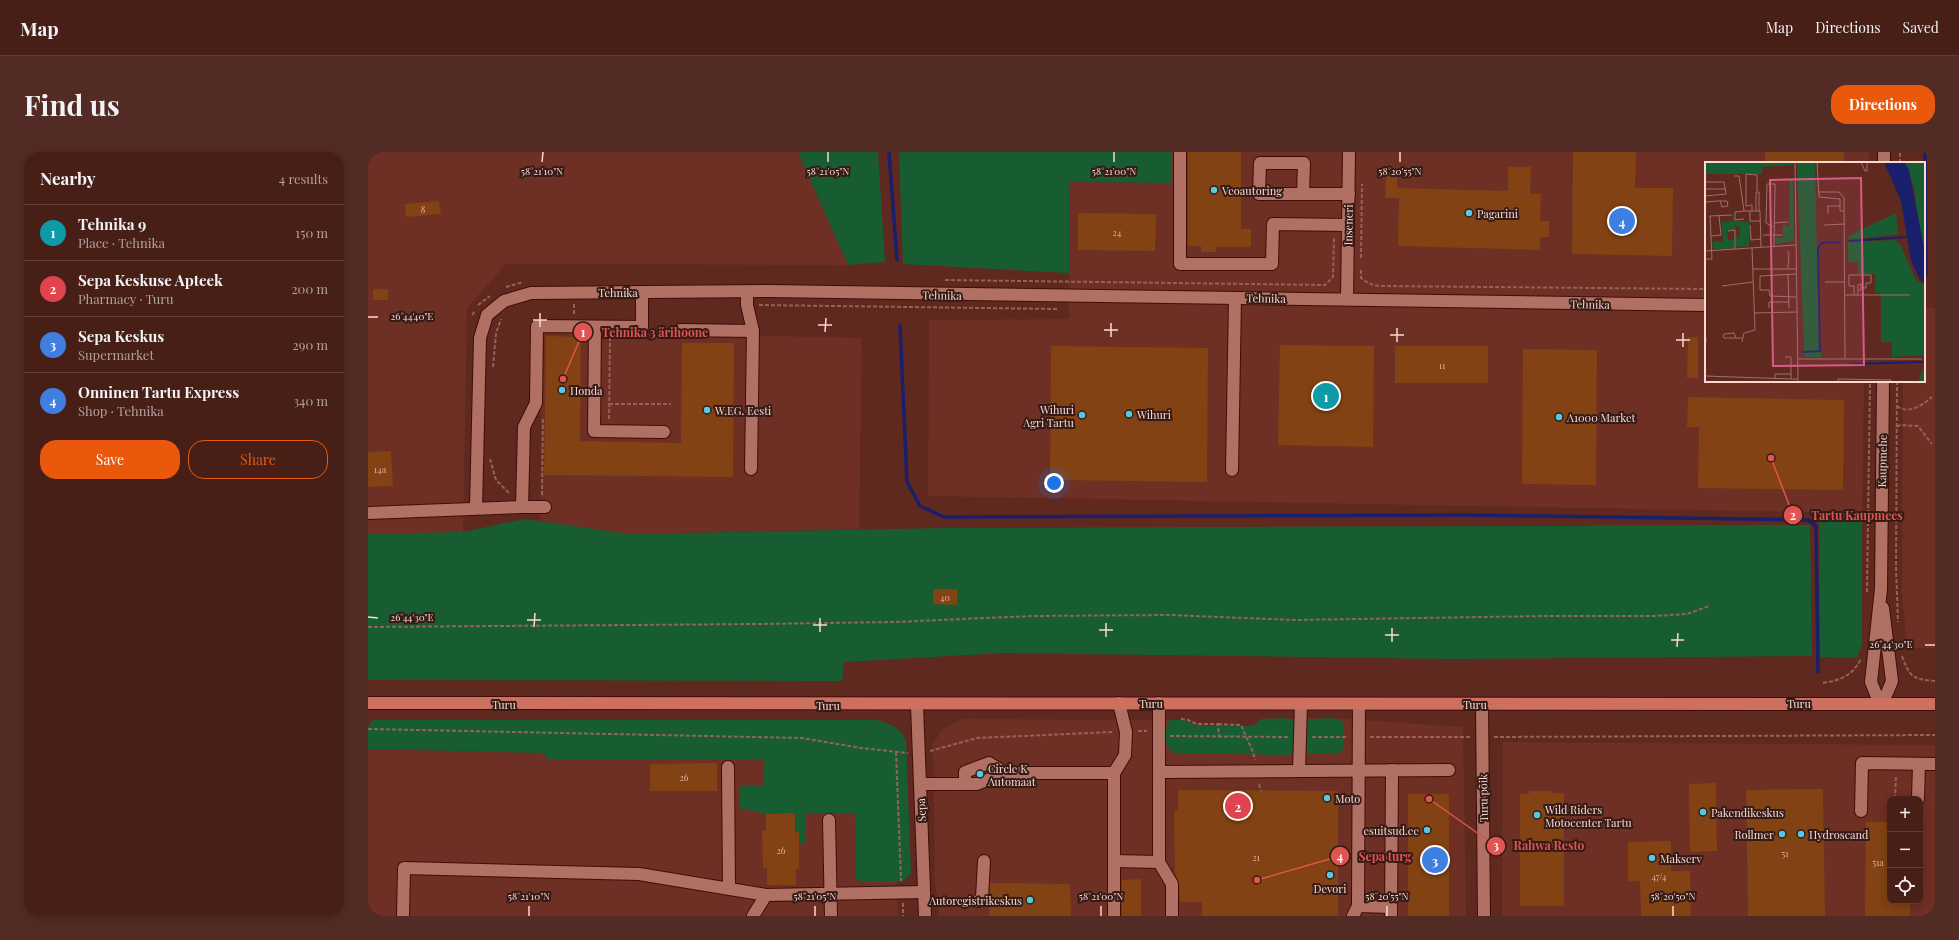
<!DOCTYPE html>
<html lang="en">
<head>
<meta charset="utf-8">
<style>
  :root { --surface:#481f17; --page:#522c24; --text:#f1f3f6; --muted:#b1a2a1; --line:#603d36; --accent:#ea580c }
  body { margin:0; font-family:"Playfair Display",serif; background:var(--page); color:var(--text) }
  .controls { position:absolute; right:12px; bottom:12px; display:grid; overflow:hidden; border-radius:8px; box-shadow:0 2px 10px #0003 }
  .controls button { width:36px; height:36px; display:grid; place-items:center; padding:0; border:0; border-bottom:1px solid var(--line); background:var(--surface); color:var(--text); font:20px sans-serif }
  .you { position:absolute; left:686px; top:331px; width:14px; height:14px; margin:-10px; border:3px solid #fff; border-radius:50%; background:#1a73e8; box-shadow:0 0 0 6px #1a73e833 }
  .badge { display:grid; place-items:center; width:26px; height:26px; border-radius:50%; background:var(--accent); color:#fff; font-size:13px; font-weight:700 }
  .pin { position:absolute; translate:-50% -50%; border:2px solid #fff; box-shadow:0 1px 4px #0006 }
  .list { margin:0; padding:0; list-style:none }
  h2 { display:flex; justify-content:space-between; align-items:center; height:52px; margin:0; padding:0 16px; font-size:17px }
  h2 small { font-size:13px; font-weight:400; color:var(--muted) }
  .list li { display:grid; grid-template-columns:26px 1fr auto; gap:12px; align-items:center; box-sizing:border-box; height:56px; padding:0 16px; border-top:1px solid var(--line) }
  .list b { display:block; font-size:15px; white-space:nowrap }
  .list p { margin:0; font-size:13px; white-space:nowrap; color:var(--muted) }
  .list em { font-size:13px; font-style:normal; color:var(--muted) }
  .actions { display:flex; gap:8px; padding:12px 16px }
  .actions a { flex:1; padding:9px 0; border:1px solid var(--accent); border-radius:16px; text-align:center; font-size:14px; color:var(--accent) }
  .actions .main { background:var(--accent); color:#fff }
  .icon { flex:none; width:22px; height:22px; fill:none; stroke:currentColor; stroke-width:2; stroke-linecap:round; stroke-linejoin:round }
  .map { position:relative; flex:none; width:1567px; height:764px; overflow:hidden; border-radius:16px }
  header { display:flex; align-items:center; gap:24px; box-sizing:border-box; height:56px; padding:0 20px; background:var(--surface); border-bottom:1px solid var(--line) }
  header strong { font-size:19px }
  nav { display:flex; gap:22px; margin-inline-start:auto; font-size:14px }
  .intro { display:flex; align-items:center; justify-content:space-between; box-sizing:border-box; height:96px; padding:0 24px }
  h1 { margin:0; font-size:28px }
  .button { padding:10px 18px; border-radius:16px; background:var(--accent); color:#fff; font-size:14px; font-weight:700 }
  main { display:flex; gap:24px; padding:0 24px }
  aside { flex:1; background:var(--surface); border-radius:16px; box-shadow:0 2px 10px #0003 }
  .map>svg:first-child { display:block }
  .built { fill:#6e2f24; fill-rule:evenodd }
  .green { fill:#175d31 }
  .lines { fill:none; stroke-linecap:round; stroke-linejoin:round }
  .stream { stroke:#191f6b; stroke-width:3.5 }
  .building { fill:#824213 }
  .minor-casing { stroke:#420d06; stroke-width:14 }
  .major-casing { stroke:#420d06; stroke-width:14 }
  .path { stroke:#936259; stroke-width:2; stroke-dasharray:4 2; stroke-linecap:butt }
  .minor { stroke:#b07164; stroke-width:12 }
  .major { stroke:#cc705f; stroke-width:12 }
  .ticks { fill:none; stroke:#fdd9d2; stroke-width:1.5 }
  .poi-dot { fill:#55cadf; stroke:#341b16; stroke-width:1.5 }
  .labels { text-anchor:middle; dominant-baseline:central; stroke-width:4; stroke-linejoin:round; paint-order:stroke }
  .number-label { font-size:9px; fill:#deb3a2 }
  .poi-label { font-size:11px; fill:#fdd9d2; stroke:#341b16; text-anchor:start }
  .street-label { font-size:11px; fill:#fdd9d2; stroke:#341b16 }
  .inset-river { fill:none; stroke:#191f6b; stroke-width:2 }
  .inset-road { fill:none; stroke:#9f6f67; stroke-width:1 }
  .view { fill:#d75c85; fill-opacity:0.15; stroke:#d75c85; stroke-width:2 }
  .inset-edge { fill:none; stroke:#fdd9d2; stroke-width:2 }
  .ticks-label { font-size:10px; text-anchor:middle; fill:#fdd9d2; stroke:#341b16; stroke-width:4; stroke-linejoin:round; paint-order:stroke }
  .leader { fill:none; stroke:#e05452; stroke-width:1.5 }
  .callout-dot { fill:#e05452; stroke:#341b16; stroke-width:1.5 }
  .mark-label { font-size:12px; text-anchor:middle; font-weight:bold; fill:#fff }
  .callout-label { font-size:12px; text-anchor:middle; font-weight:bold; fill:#e05452; stroke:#341b16; stroke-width:4; stroke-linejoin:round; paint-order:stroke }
</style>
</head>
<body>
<header>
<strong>Map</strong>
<nav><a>Map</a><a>Directions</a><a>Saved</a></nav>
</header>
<div class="intro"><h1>Find us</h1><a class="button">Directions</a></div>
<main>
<aside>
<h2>Nearby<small>4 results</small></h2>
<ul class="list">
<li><span class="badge" style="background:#0f9aa8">1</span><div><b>Tehnika 9</b><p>Place · Tehnika</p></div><em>150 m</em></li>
<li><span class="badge" style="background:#e0444e">2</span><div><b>Sepa Keskuse Apteek</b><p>Pharmacy · Turu</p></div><em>200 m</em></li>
<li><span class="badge" style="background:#3f7fe0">3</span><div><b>Sepa Keskus</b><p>Supermarket</p></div><em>290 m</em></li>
<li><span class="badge" style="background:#3f7fe0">4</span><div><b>Onninen Tartu Express</b><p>Shop · Tehnika</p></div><em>340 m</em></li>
</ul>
<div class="actions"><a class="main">Save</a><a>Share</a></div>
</aside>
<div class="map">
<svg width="1567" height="764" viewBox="0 0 1567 764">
  <rect width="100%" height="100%" fill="#60291f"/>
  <g class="built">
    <path d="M 0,0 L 430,0 L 480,113 L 138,112 L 99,156 L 95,380 L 0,382 Z"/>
    <path d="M 804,0 L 1501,0 L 1501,11 L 1338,11 L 1338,229 L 1496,229 L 1494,361 L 560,344 L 561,168 L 701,167 L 702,30 L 804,31 Z"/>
    <path d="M 1556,156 L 1567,156 L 1567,496 L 1539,496 L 1534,442 L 1535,229 L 1556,229 Z"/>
    <path d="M 174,179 L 494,186 L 491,377 L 262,382 L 172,370 Z"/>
    <path d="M 966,566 L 1095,575 L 1098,764 L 571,764 L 567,730 L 565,592 L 574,578 L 595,567 L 816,568 L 828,573 L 885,574 L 893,567 Z"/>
    <path d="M 1135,590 L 1567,593 L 1567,764 L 1134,764 ZM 1522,647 L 1552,647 L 1552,749 L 1522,749 Z"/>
    <path d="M 0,597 L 176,601 L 180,608 L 396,608 L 398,662 L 487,661 L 488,727 L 492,730 L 528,730 L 530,764 L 0,764 Z"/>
  </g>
  <g class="green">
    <path d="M 430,0 L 510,0 L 517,110 L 480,113 Z"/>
    <path d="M 531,0 L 804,0 L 804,31 L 702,30 L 701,121 L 535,112 Z"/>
    <path d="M 1451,360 L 1494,361 L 1494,491 L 1489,506 L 1452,505 Z"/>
    <path d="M 156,367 L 262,382 L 577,376 L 1442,373 L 1444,504 L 1083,507 L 635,501 L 476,510 L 474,529 L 0,528 L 0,382 L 95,380 Z"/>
    <path d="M 918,566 L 928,570 L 927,599 L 921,603 L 806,601 C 793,592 797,581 801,568 L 816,568 L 828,573 L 885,574 L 893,567 Z"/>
    <path d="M 966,566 L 976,570 L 975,598 L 969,602 L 936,602 L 937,572 L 941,567 Z"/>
    <path d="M 5,568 L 508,568 C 521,571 532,575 538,588 L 543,722 L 534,730 L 492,730 L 488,727 L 487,661 L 438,662 L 438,691 L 431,692 L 431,681 L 427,681 L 427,662 L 398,662 L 371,656 L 371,634 L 396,633 L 396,608 L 180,608 L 176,601 L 0,597 L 0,575 Z"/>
  </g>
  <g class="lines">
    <g class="stream">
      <path d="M 521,0 L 529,108"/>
      <path d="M 1557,0 L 1558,123"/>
      <path d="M 532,174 L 539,330 L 552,354 L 576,365 L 1098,363 L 1440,368 L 1448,374 L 1450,520"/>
    </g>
  </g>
  <g class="building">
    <path d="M 820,0 L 873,0 L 873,77 L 883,77 L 883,95 L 848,95 L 848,100 L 833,100 L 833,94 L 820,94 Z"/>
    <path d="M 1205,0 L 1268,0 L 1267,36 L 1305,36 L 1304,104 L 1204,102 Z"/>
    <rect x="1397" y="0" width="79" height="11"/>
    <path d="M 1140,15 L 1163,15 L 1162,42 L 1173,42 L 1172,69 L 1181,69 L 1181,85 L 1172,85 L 1172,98 L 1030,94 L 1031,46 L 1017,46 L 1018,19 L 1029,19 L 1029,36 L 1140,39 Z"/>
    <path d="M 71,49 L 73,62 L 38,65 L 37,52 Z"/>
    <path d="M 710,61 L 788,62 L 787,99 L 710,98 Z"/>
    <rect x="5" y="137" width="15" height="11"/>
    <path d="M 178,184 L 213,185 L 212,289 L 313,291 L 314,191 L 366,191 L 365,325 L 176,323 Z"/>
    <path d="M 1320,185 L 1330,185 L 1330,226 L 1319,226 Z"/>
    <path d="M 912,193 L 1006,194 L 1005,295 L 910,293 Z"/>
    <path d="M 683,194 L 840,196 L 839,330 L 682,328 Z"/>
    <rect x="1027" y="194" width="93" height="37"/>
    <path d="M 1155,197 L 1229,198 L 1228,333 L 1154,332 Z"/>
    <path d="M 1320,245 L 1476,248 L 1475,338 L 1330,336 L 1331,275 L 1319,275 Z"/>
    <path d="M 23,299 L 25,334 L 0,335 L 0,300 Z"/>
    <path d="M 565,437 L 589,437 L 589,453 L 565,452 Z"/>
    <path d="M 349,611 L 349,639 L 282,639 L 282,612 Z"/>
    <path d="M 1348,631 L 1349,699 L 1322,700 L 1321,632 Z"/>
    <path d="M 1455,637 L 1457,764 L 1380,764 L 1378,638 Z"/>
    <path d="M 810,638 L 970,639 L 970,764 L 834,764 L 834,750 L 812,750 L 811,732 L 807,722 L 806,660 L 810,658 Z"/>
    <path d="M 1161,639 L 1184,639 L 1184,641 L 1196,641 L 1196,754 L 1152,754 L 1152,642 L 1161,642 Z"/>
    <rect x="1040" y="642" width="41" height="122"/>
    <path d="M 427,661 L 427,681 L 431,680 L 431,717 L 428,717 L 428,733 L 399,733 L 399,716 L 395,716 L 394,679 L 398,679 L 398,662 Z"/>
    <path d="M 1498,670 L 1522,670 L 1522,749 L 1542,749 L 1542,764 L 1497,764 Z"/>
    <path d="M 1303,689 L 1303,719 L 1322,719 L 1323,764 L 1273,764 L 1272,729 L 1260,729 L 1260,690 Z"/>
    <path d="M 773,727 L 773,764 L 754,764 L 754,728 Z"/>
    <path d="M 622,731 L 702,732 L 703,764 L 621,764 Z"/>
  </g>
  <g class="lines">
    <defs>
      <g id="minor">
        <path d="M 812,0 L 812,112 L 904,112 L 905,72 L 980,73"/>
        <path d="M 1516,11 L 1516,0"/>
        <path d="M 935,42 L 936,11 L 892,11 L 891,42 L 981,42"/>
        <path d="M 379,140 L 379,153 L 385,179 L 383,317"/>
        <path d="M 979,147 L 981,0"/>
        <path d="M 227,175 L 226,279 L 296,280"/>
        <path d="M 312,178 L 385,179"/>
        <path d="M 864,318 L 867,146"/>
        <path d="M 154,355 L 177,355"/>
        <path d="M 108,356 L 112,186 L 119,163 L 136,149 L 163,141 L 401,139 L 1338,153"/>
        <path d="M 0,361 L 154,355 L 156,275 L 168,251 L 169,174 L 274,175 L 274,140"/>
        <path d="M 791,551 L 791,710 L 804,732 L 804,764"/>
        <path d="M 1114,552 L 1116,764"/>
        <path d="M 1512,552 L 1503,530 L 1513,437 L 1515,229"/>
        <path d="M 1512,552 L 1519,541 L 1524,529 L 1515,456"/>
        <path d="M 549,553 L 557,764"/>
        <path d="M 360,615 L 361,737"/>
        <path d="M 931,619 L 933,552"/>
        <path d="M 792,620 L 1081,618"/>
        <path d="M 552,632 L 609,632 L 637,621"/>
        <path d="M 597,632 L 597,620 L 621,611 L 637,621 L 746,621"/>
        <path d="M 1550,647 L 1551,612"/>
        <path d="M 1493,659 L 1494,611 L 1567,612"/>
        <path d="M 461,668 L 463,764"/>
        <path d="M 746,709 L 791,710"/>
        <path d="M 610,749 L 614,746 L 616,709"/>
        <path d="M 990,754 L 1023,755"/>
        <path d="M 35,764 L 36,716 L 271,722 L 398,743 L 556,740"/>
        <path d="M 385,764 L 398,743"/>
        <path d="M 746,764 L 746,621 L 757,603 L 758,580 L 751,551"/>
        <path d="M 985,764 L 990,754 L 991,552"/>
        <path d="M 1023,764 L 1024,618"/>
      </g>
      <path id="major" d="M 0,551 C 522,553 1045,550 1567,552"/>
    </defs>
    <use href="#minor" class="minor-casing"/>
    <use href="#major" class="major-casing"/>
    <g class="path">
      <path d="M 1532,11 L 1532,0"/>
      <path d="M 993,106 L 994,32"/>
      <path d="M 993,118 L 993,126 C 999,131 1004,133 1012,134 L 1338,137"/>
      <path d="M 577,128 L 957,133 L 965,125 L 966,85"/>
      <path d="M 138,135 L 155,130"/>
      <path d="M 206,152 L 206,163"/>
      <path d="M 110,153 L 122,144"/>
      <path d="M 391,153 L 689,157"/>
      <path d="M 104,163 L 107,159"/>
      <path d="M 125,215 L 128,181 L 133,167"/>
      <path d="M 1529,229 L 1528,415 L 1530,470"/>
      <path d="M 241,252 L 303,252"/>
      <path d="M 1529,254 C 1540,263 1555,253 1564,245"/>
      <path d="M 241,267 L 242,185"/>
      <path d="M 1529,275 L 1532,273 L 1550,274 L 1564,292"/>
      <path d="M 122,307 L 128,328 L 142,342"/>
      <path d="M 174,343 L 175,265"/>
      <path d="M 1499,440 L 1502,229"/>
      <path d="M 0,475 L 391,472 L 526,470 L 664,464 L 802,463 L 927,468 L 1176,464 L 1287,464 L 1319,462 L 1341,454"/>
      <path d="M 1534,504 C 1542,526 1545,527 1567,529"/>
      <path d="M 1455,531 C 1473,528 1484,524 1493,507"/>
      <path d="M 813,567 L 820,568 L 829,572 L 850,572 L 851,585"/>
      <path d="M 850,572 L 873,573 L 885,600 L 887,608"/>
      <path d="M 0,577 L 434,586 L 493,596 L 540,601"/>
      <path d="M 770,579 L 779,579"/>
      <path d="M 802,584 L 920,585"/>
      <path d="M 944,585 L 980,585"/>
      <path d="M 1002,585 L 1104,585"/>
      <path d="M 1126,585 L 1567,583"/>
      <path d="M 562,599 L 609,586 L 745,580"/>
      <path d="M 528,600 L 533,729"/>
      <path d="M 891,632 L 893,639"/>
      <path d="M 1527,647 L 1528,623"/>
      <path d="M 535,751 L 535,764"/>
    </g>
    <use href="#minor" class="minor"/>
    <use href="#major" class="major"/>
  </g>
  <path class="ticks" d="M 174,10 L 175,0M 460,10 L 460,0M 746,10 L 746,0M 1032,10 L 1032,0M 0,165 L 10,165M 165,168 L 179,168M 450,173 L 464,173M 172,175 L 172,161M 736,178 L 750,178M 457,180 L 458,166M 1022,183 L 1036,183M 743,185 L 743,171M 1308,188 L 1322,188M 1029,190 L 1029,176M 1315,195 L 1315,181M 0,465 L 10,466M 159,468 L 173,468M 445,473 L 459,473M 166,475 L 167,461M 731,478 L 745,478M 452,480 L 452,466M 1017,483 L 1031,483M 738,485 L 738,471M 1303,488 L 1316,488M 1024,490 L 1024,476M 1557,493 L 1567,493M 1309,495 L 1310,481M 161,764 L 161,754M 447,764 L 447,754M 733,764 L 733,754M 1019,764 L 1019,754M 1305,764 L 1305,754"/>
  <g class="poi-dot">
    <circle cx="846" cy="38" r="4"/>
    <circle cx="1101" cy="61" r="4"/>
    <circle cx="194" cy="238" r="4"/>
    <circle cx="339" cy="258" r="4"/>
    <circle cx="761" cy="262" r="4"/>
    <circle cx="714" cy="263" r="4"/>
    <circle cx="1191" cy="265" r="4"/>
    <circle cx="612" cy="622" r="4"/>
    <circle cx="959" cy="646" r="4"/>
    <circle cx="1335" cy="660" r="4"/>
    <circle cx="1169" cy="663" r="4"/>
    <circle cx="1059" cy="678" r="4"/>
    <circle cx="1414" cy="682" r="4"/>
    <circle cx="1433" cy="682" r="4"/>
    <circle cx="1284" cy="706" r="4"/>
    <circle cx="962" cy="723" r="4"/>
    <circle cx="662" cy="748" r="4"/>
  </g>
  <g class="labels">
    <g class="number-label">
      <text x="55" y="57">8</text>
      <text x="749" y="80">24</text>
      <text x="1074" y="213">11</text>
      <text x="12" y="317">14a</text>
      <text x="577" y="445">40</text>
      <text x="316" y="625">26</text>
      <text x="413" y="698">26</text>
      <text x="1417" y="701">51</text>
      <text x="888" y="705">21</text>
      <text x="1510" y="710">51a</text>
      <text x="1291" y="724">47/4</text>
    </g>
    <g class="poi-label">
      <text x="854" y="38">Veoautoring</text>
      <text x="1109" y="61">Pagarini</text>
      <text x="202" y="238">Honda</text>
      <text x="706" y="257" text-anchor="end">Wihuri<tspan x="706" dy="13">Agri Tartu</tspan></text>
      <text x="347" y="258">W.EG. Eesti</text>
      <text x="769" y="262">Wihuri</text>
      <text x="1199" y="265">A1000 Market</text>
      <text x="620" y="616">Circle K<tspan x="620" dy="13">Automaat</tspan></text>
      <text x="967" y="646">Moto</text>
      <text x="1177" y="657">Wild Riders<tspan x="1177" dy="13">Motocenter Tartu</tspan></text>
      <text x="1343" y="660">Pakendikeskus</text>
      <text x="1051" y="678" text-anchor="end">esuitsud.ee</text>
      <text x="1406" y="682" text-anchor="end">Rollmer</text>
      <text x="1441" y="682">Hydroscand</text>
      <text x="1292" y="706">Makserv</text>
      <text x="962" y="736" text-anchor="middle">Devori</text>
      <text x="654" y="748" text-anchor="end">Autoregistrikeskus</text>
    </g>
    <g class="street-label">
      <text transform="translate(980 73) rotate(-89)">Inseneri</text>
      <text x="250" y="140">Tehnika</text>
      <text transform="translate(574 143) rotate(1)">Tehnika</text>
      <text transform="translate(898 146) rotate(1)">Tehnika</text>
      <text transform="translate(1222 152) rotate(1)">Tehnika</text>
      <text transform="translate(1514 309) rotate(-89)">Kaupmehe</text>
      <text x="783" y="551">Turu</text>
      <text x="1431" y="551">Turu</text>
      <text x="136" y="552">Turu</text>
      <text x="1107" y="552">Turu</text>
      <text x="460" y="553">Turu</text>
      <text transform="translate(1115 646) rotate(-91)">Turu põik</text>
      <text transform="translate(553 658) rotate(-93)">Sepa</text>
    </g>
  </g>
  <g transform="translate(1337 10)">
    <rect width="220" height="220" fill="#60291f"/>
    <path d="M 0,0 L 88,0 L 88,3 L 57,5 L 57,12 L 0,12 ZM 92,0 L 110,0 L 114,189 L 99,189 ZM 199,0 L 220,0 L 220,91 L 213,60 L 209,24 ZM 85,17 L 88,18 L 89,79 L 71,82 L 70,76 L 78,76 L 78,70 L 74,69 L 78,68 L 78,62 L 84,65 ZM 27,49 L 30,59 L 44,60 L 44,84 L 31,85 L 31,71 L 34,77 L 35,65 L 30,63 L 30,68 L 22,69 L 23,78 L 30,78 L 29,86 L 8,87 L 7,77 L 8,80 L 18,79 L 17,60 L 28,59 ZM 191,51 L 193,72 L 144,78 L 143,74 ZM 189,78 L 195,82 L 211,118 L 220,123 L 220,220 L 213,220 L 219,203 L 218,193 L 187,195 L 187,180 L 176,180 L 176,131 L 170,131 L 170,112 L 154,112 L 153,100 L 143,100 L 143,80 ZM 98,190 L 116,190 L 116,195 L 100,195 Z" fill="#175d31"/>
    <path d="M 179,0 L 199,0 L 204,8 L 220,91 L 220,121 L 215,118 L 206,99 L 196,39 Z" fill="#191f6b"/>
    <path class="inset-river" d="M 144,79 L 201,75M 97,190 L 115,189 L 113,86 L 117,81 L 136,80M 144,202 L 218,200"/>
    <path class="inset-road" d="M 90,0 L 93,220M 112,0 L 114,35 L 135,37 L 135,49 L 139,49M 156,0 L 160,9 L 162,9 L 162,0M 29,14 L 34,14 L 39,49 L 55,49 L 56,85M 0,20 L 19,20 L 21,32 L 0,34M 0,27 L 21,27M 113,30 L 134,30 L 139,36 L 140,197M 0,40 L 13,39 L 22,39 L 23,44 L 17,45 L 15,39M 45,49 L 45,59 L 55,59M 47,49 L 47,43 L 41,44 L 41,12 L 52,13 L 52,29M 51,49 L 51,30 L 54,30 L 54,49M 123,52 L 123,44 L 135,44M 39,57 L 30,58 L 30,50 L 39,49M 69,61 L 83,60M 45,63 L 46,78 L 56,77M 119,63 L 140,62M 68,65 L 61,61 L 62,22 L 70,22 L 69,84M 23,69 L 30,68 L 30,87M 58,73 L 77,73M 6,74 L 16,73 L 14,54M 0,89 L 91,83M 82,89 L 84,91 L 83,106M 0,97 L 7,97 L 5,54 L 27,53M 48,107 L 92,107M 83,112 L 84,146M 92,112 L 55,114 L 55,128 L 64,128 L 65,134 L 92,135M 120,120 L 140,120M 17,124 L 48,120M 153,128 L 156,128 L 156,122 L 153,123 L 153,133M 140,133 L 205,133M 149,133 L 149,124 L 144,124 L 144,113 L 166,113 L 166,121 L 161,121 L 161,126 L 156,126M 64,146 L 64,140 L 84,140M 50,151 L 92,150M 0,165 L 1,180M 31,176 L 29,171 L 19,172 L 18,174 L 19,176 L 37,176M 37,180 L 39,171 L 50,168 L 47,86M 80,195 L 86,195 L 86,217 L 93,217M 93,197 L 217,197M 0,214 L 86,217M 70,216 L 70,212 L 86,212M 133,220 L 133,217 L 186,218 L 186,220"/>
    <path class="view" d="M 156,16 L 159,203 L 68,204 L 65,18 Z"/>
    <rect width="220" height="220" class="inset-edge"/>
  </g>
  <g class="ticks-label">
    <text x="174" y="23">58°21'10"N</text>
    <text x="460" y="23">58°21'05"N</text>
    <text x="746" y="23">58°21'00"N</text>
    <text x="1032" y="23">58°20'55"N</text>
    <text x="44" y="168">26°44'40"E</text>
    <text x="44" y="469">26°44'30"E</text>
    <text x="1523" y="496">26°44'30"E</text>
    <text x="161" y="748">58°21'10"N</text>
    <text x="447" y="748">58°21'05"N</text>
    <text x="733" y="748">58°21'00"N</text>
    <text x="1019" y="748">58°20'55"N</text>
    <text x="1305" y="748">58°20'50"N</text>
  </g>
  <path class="leader" d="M195 227L215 180M1403 306L1425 363M1061 647L1128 694M889 728L972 704"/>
  <g class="callout-dot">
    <circle cx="195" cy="227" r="4"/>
    <circle cx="1403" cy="306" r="4"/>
    <circle cx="1061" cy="647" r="4"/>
    <circle cx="889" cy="728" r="4"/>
    <circle cx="215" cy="180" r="10"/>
    <circle cx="1425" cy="363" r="10"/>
    <circle cx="1128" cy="694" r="10"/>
    <circle cx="972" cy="704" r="10"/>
  </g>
  <g class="mark-label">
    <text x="215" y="185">1</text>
    <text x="1425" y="368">2</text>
    <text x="1128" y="698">3</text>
    <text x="972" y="709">4</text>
  </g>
  <g class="callout-label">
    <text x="287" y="185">Tehnika 3 ärihoone</text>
    <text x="1489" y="368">Tartu Kaupmees</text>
    <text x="1181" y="698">Rahwa Resto</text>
    <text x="1017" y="709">Sepa turg</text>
  </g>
</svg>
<div class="controls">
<button>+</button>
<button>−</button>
<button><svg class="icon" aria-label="locate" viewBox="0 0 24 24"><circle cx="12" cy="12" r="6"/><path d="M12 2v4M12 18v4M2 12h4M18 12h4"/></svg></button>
</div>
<div class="you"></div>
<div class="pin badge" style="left:958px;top:244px;background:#0f9aa8">1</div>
<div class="pin badge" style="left:870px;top:654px;background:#e0444e">2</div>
<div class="pin badge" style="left:1067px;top:708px;background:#3f7fe0">3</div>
<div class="pin badge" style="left:1254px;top:69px;background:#3f7fe0">4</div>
</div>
</main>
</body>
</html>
